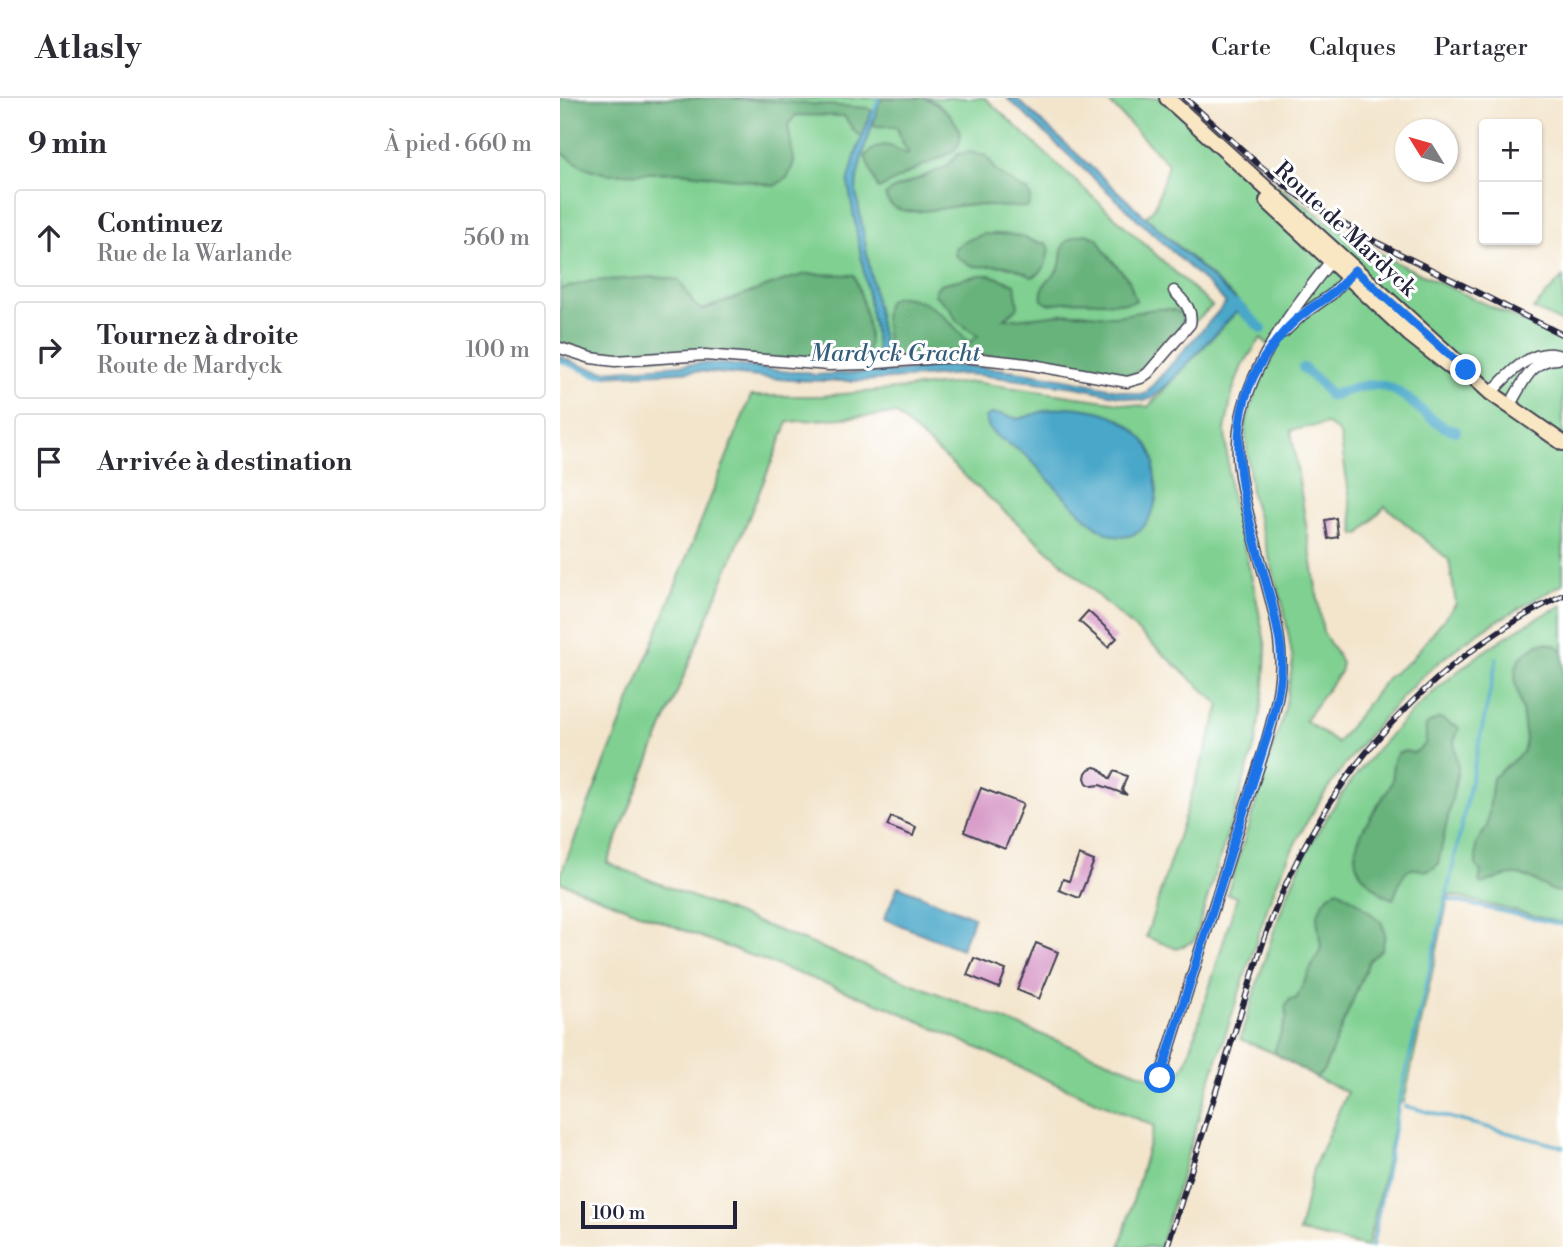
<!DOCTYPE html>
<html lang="fr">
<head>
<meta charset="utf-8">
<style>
  :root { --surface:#fff; --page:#f7f7f7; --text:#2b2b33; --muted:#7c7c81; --line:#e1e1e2 }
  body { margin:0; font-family:"Libre Bodoni",serif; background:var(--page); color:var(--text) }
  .controls { position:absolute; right:21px; top:21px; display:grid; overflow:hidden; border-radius:7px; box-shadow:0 2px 5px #0004 }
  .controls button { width:63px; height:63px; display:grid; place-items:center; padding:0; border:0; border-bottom:2px solid var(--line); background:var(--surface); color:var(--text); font:35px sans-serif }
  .compass { position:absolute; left:835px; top:21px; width:63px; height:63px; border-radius:50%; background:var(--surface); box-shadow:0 2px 5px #0004; rotate:307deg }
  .scale { position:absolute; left:21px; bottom:18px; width:156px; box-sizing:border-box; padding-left:7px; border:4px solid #22223b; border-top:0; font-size:19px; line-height:24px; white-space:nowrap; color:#22223b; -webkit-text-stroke:5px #fff; paint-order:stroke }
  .stop { position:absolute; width:21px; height:21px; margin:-16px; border:5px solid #1a73e8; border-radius:50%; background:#fff }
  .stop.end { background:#1a73e8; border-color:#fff; box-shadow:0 2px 7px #0008 }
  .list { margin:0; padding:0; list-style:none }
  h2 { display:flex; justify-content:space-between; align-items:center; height:91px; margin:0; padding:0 28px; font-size:30px }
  h2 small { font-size:23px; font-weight:400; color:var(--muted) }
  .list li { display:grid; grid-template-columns:46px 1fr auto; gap:21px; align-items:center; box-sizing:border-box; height:98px; margin:0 14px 14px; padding:0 14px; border:2px solid var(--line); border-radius:7px }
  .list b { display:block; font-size:26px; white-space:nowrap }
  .list p { margin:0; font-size:23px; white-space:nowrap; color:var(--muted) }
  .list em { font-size:23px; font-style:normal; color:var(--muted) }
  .icon { flex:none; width:38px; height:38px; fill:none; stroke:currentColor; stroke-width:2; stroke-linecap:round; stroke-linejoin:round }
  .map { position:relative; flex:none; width:1003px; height:1149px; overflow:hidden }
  header { display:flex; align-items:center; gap:42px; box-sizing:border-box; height:98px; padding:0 35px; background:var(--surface); border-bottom:2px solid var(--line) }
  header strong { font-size:33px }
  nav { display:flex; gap:38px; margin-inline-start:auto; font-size:24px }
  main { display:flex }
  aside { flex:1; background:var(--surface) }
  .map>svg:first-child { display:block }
  .green { fill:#7fd091; stroke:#507966; stroke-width:2; fill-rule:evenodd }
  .forest { fill:#67b27b; stroke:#446a5b; stroke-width:2 }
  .water { fill:#4aa7c9; stroke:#366482; stroke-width:2 }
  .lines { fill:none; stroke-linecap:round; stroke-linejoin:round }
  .stream { stroke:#4aa7c9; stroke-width:3.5 }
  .canal { stroke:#4aa7c9; stroke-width:10 }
  .building { fill:#d798c7 }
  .minor-casing { stroke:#413f51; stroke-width:13 }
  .secondary-casing { stroke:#413f51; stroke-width:18 }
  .minor { stroke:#fff; stroke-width:10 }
  .secondary { stroke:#f9e7c3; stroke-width:14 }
  .rail-casing { stroke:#22223b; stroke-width:6 }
  .rail { stroke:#fff; stroke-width:3.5; stroke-dasharray:10; stroke-linecap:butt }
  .route { stroke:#1a73e8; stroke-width:9 }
  .labels { text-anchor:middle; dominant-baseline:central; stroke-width:6; stroke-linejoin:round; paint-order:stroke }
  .street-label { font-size:23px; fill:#22223b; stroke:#fff }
  .water-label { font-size:24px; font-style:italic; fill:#345e7b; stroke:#fff }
</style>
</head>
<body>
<header>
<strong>Atlasly</strong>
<nav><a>Carte</a><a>Calques</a><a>Partager</a></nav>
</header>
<main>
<aside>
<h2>9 min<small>À pied · 660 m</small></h2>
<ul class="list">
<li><svg class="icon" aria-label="ahead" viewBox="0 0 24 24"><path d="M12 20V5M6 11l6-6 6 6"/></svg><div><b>Continuez</b><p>Rue de la Warlande</p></div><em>560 m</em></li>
<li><svg class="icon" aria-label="right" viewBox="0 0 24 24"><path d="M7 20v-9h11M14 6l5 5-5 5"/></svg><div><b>Tournez à droite</b><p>Route de Mardyck</p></div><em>100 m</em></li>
<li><svg class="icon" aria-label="arrive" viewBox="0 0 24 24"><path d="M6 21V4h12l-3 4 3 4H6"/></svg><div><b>Arrivée à destination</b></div></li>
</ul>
</aside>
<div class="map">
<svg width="1003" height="1149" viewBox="0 0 1003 1149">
  <rect width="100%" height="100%" fill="#fff"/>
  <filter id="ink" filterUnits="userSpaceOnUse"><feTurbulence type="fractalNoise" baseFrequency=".0143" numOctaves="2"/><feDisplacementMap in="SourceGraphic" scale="14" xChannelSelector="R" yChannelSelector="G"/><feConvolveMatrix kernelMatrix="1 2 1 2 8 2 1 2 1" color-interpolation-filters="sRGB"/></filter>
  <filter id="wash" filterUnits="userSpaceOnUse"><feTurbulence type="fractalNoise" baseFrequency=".00686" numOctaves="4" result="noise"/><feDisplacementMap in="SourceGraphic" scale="28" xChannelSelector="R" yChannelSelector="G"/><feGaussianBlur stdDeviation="1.57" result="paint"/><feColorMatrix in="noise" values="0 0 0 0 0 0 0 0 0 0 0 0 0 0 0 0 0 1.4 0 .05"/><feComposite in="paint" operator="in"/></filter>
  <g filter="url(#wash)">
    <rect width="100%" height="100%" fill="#f3e5cc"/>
    <g class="green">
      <path d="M 0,0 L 425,0 L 652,208 L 582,273 L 383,254 L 305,262 L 0,244 Z"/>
      <path d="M 545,0 L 621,0 L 709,81 L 770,125 L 837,165 L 1003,242 L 1003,486 C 955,512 905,539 865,576 C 856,584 847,594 839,603 C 783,662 735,731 708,808 L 647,992 L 600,1149 L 560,1149 L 594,1028 L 492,984 L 328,909 L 154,844 L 0,784 L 0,778 L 191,298 L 261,298 L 413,284 L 588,309 L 677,213 L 686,221 L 690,214 L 586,119 L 595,109 L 608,66 ZM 701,240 L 716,254 L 696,290 L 685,329 L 691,395 L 724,512 L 733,563 L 724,615 L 667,796 L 677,799 L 627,963 L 612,988 L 47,765 L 228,324 L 336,316 L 660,607 L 586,839 L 617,851 L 634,843 L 696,644 L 704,590 L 706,550 L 694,489 L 670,393 L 665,332 L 673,292 L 682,268 ZM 768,326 L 780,336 L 795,437 L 799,437 L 825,408 L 889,462 L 896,506 L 851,562 L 828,579 L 777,645 L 745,622 L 780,574 L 782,565 L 763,534 L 731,332 Z"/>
      <path d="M 1003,179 L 1003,225 L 973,211 Z"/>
      <path d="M 1003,507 L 1003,825 L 889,797 L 844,1004 L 839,1005 L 808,1149 L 739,1134 L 753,1071 L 787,994 L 756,980 L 716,956 L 680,941 C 698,885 713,827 737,774 C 788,663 893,559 1003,507 Z"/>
    </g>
    <g class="forest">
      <path d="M 0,0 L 166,0 L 308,10 L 312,13 L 302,39 L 295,34 L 284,18 L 236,17 L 228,27 L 234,64 L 228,79 L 214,88 L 184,82 L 120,74 L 47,76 L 23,69 L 0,53 Z"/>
      <path d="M 328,0 L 365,0 C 378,5 388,12 395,24 C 415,53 377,60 358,70 C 344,77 332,85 318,91 L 305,58 C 321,42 329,46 347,56 L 349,55 L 342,44 L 337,29 C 329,25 321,31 313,27 L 320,2 Z"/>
      <path d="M 409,54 L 427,58 L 436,73 L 459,89 L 468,93 L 471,99 L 468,109 C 448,110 427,107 407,107 C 386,107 334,127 325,97 L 334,91 L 386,69 L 398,56 Z"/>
      <path d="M 424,136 C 436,136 447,135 459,138 C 471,141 471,145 486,145 L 489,150 C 487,163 486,174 472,179 C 465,174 453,169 445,168 C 422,166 415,175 395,157 L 395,150 L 405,143 Z"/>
      <path d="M 526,136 L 537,140 L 545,154 L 569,182 L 576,203 L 566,205 L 513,203 L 488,206 L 482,202 C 479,182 495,182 500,167 C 502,160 500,152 505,145 C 510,139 519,137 526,136 Z"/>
      <path d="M 246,176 L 294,177 C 300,192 314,239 307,254 C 305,257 302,259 299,262 L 245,262 L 67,259 L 23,253 L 0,244 L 0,191 L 32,183 L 96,179 L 119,182 L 134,206 L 142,212 L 225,182 Z"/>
      <path d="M 420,177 L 430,177 L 455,186 L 458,209 L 444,221 C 468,221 492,216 516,215 C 528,215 541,218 554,218 C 575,217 605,203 623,217 C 624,242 589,269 568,279 L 470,262 L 383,254 L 330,259 C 329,246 322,222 325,210 C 327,202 335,198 342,199 C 371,201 391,224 409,245 L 418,238 L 397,223 L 390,210 L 375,197 L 375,192 L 380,186 Z"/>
      <path d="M 986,545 L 995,547 L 1003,553 L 1003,794 C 989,794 984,787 972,781 C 954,772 939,780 922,786 L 919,784 L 921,774 L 916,768 L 916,746 L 927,729 L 933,680 L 963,654 L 966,642 L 962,612 L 955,584 L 956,570 L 960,560 L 970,552 L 978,546 Z"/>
      <path d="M 879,620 C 886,622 889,627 897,628 L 899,631 L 894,643 L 898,672 L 878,766 C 863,781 857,764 846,774 C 839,781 838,792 833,801 C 823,798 817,792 810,785 C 806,781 801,777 799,772 C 784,747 819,708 831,687 C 836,674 828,668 838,655 L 846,653 L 853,655 C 870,647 865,643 866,627 Z"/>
      <path d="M 778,792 L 798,804 L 822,825 L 825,837 L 822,851 L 809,863 L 764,972 L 756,980 L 716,956 L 715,951 L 727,919 C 725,912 724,908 730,901 L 736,901 L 761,850 L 757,820 L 761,808 L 769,797 Z"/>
    </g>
    <g class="water">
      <path d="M 447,0 L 456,0 L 690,215 L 686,221 L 677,213 L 609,285 L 592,300 L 584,303 L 516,289 L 419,277 L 403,276 L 302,283 L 269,283 L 230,282 L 138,273 L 42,278 L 33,277 L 0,263 L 0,258 L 22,268 L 44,273 L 145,265 L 167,266 L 230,274 L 246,274 L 254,277 L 317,274 L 319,272 L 319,260 L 288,85 L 296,55 L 312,13 L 316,15 C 308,41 297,67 296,94 L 323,244 L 326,273 L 329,275 C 350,272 371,268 393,268 C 431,268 468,275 505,281 C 531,285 557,293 584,297 L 666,205 L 656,194 Z"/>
      <path d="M 508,309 C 521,310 533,311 545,315 C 563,320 591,342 594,362 C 595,365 594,369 594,372 C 594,379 597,386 597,393 C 596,415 580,445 555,438 C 533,433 502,395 486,379 C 479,371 472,362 464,356 C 454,348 441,343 432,334 C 429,331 427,325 425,320 L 430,316 L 440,316 L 459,321 L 487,312 Z"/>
      <path d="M 338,788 L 414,819 L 401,851 L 324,821 Z"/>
    </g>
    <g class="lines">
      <g class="stream">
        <path d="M 313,18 L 319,0"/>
        <path d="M 0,263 L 33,277 L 44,278"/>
        <path d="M 886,801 L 1003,827"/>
        <path d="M 845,1008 L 1003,1049"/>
        <path d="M 812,1149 L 839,1005 L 886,801 L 937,560"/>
      </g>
      <g class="canal">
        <path d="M 677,207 L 702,231"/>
        <path d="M 743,270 L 761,286 L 770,298 C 783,294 806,285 819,287 C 850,292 866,326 896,333"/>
      </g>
    </g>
    <g id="blocks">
      <g class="building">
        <path d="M 776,420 L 778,439 L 768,441 L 765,422 Z"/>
        <path d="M 528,513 L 557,540 L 548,549 L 519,523 Z"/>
        <path d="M 534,669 L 539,670 L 550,681 L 554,673 L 567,678 L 562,692 L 567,697 L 540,687 L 532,688 L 527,685 L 525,680 L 526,675 L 529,671 Z"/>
        <path d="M 421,690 L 463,706 L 445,751 L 404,734 Z"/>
        <path d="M 331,719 L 356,729 L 353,738 L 327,728 Z"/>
        <path d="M 519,757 L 534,763 L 519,800 L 499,792 L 503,781 L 509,783 Z"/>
        <path d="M 476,845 L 498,854 L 479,901 L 457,892 Z"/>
        <path d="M 414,860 L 446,872 L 439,890 L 407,877 Z"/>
      </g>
    </g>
  </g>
  <g filter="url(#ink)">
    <use href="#blocks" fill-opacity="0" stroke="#413f51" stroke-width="2"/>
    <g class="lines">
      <defs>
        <g id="minor">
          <path d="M 724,234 L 742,217 L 772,196 L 791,175"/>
          <path d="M 0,250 L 31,260 L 55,263 L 145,257 L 269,267 L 306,266 L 379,260 L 403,259 L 467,266 L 567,284 L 581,280 L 588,275 L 630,226 C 633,211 624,204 614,193"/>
          <path d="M 931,295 C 948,276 975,246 1003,259"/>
          <path d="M 949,308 C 962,288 970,261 998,261"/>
          <path d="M 600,980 C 626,898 652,815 678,732 C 692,686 712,637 719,589 C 725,548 713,509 702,469 C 694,437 683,404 679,371 C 671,309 703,254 738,206 C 750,190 761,174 774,160"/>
        </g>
        <g id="secondary">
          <path d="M 607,0 L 931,295 L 1003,345"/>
          <path d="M 707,103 L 849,236 L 892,270"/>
        </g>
      </defs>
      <use href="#minor" class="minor-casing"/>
      <use href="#secondary" class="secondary-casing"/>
      <use href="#minor" class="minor"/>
      <use href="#secondary" class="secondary"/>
      <defs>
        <g id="rail">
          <path d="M 625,0 L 698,66 L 732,93 L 773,120 L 818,145 L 1003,237"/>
          <path d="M 607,1149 C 629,1078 652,1007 674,936 C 692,879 708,821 735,767 C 791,651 887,553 1003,497"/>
        </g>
      </defs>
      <use href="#rail" class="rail-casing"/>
      <use href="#rail" class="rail"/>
    </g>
  </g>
  <g class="lines" filter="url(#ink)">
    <path class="route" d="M 600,980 L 711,626 C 717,602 723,577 721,552 C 719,533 714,514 709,495 C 689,419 655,333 704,260 C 716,242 730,225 747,213 C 754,207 762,204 769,198 C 779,191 787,180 795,172 L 906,272"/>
  </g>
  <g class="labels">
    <g class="street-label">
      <text transform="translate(785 131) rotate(43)">Route de Mardyck</text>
    </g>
    <g class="water-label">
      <text x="335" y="256">Mardyck Gracht</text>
    </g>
  </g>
</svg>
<div class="controls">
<button>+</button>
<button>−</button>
</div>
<svg class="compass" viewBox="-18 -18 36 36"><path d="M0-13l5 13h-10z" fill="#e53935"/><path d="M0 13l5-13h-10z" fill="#7c7c81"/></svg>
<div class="scale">100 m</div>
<div class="stop" style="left:600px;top:980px"></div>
<div class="stop end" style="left:906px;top:272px"></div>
</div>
</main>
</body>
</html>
